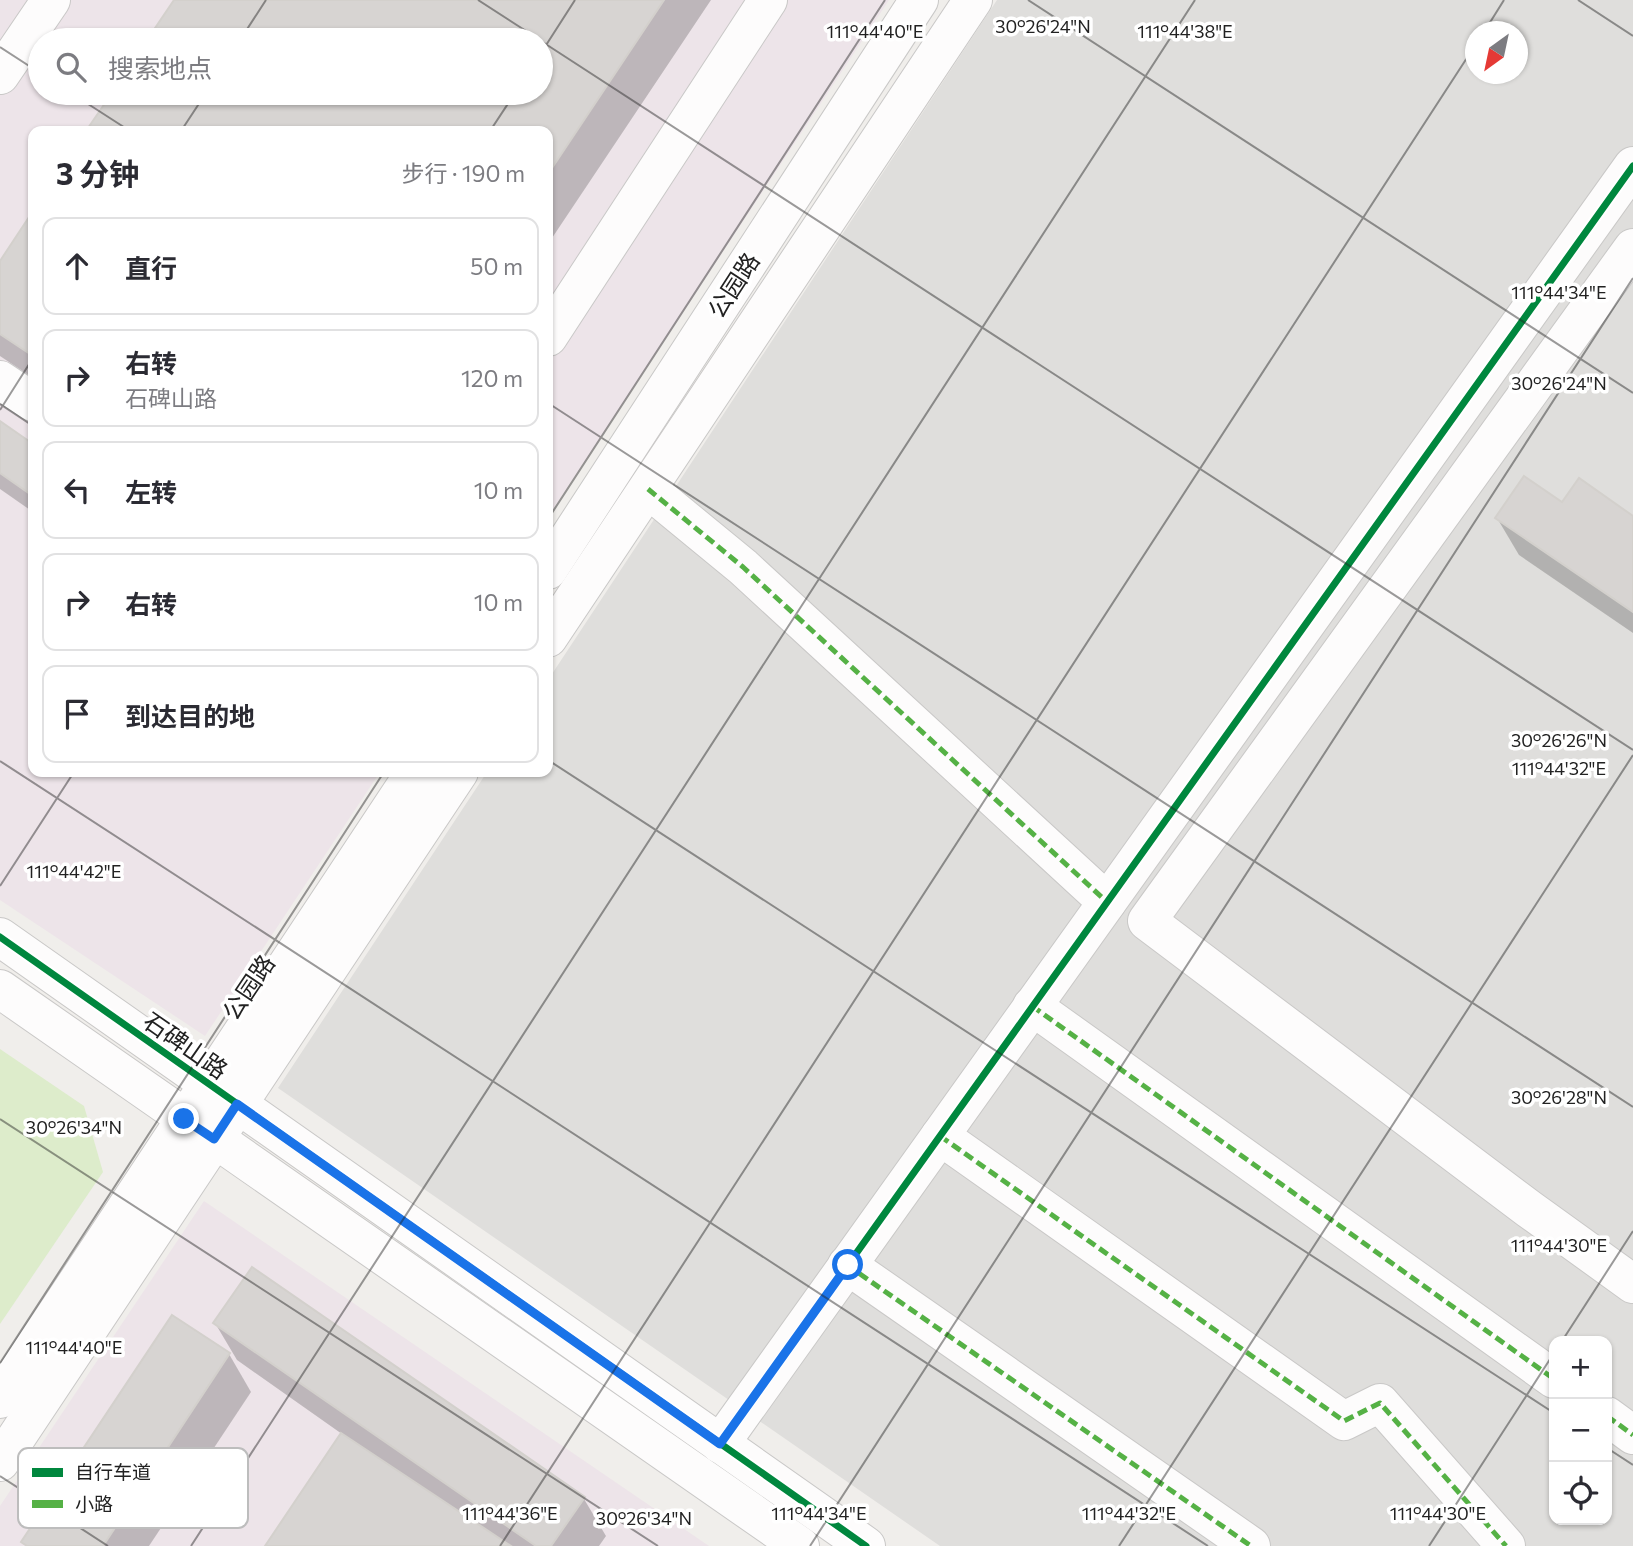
<!DOCTYPE html>
<html lang="zh">
<head>
<meta charset="utf-8">
<style>
  :root { --surface:#fff; --page:#f7f7f7; --text:#2b2b33; --muted:#7c7c81; --line:#e1e1e2 }
  body { margin:0; font-family:Commissioner,"Noto Sans SC",sans-serif; background:var(--page); color:var(--text) }
  .controls { position:absolute; right:21px; bottom:21px; display:grid; overflow:hidden; border-radius:14px; box-shadow:0 2px 5px #0004 }
  .controls button { width:63px; height:63px; display:grid; place-items:center; padding:0; border:0; border-bottom:2px solid var(--line); background:var(--surface); color:var(--text); font:35px sans-serif }
  .compass { position:absolute; left:1465px; top:21px; width:63px; height:63px; border-radius:50%; background:var(--surface); box-shadow:0 2px 5px #0004; rotate:213deg }
  .stop { position:absolute; width:21px; height:21px; margin:-16px; border:5px solid #1a73e8; border-radius:50%; background:#fff }
  .stop.end { background:#1a73e8; border-color:#fff; box-shadow:0 2px 7px #0008 }
  .list { margin:0; padding:0; list-style:none }
  h2 { display:flex; justify-content:space-between; align-items:center; height:91px; margin:0; padding:0 28px; font-size:30px }
  h2 small { font-size:23px; font-weight:400; color:var(--muted) }
  .list li { display:grid; grid-template-columns:46px 1fr auto; gap:21px; align-items:center; box-sizing:border-box; height:98px; margin:0 14px 14px; padding:0 14px; border:2px solid var(--line); border-radius:14px }
  .list b { display:block; font-size:26px; white-space:nowrap }
  .list p { margin:0; font-size:23px; white-space:nowrap; color:var(--muted) }
  .list em { font-size:23px; font-style:normal; color:var(--muted) }
  .icon { flex:none; width:38px; height:38px; fill:none; stroke:currentColor; stroke-width:2; stroke-linecap:round; stroke-linejoin:round }
  .map { position:relative; flex:none; width:1633px; height:1546px; overflow:hidden }
  .search { position:absolute; background:var(--surface); box-shadow:0 2px 5px #0004; left:28px; top:28px; width:525px; height:77px; display:flex; align-items:center; gap:18px; box-sizing:border-box; padding:0 24px; border-radius:38px; color:var(--muted); font-size:26px }
  .panel { position:absolute; background:var(--surface); box-shadow:0 2px 5px #0004; left:28px; top:126px; width:525px; height:651px; border-radius:14px }
  .map>svg:first-child { display:block }
  .residential { fill:#dfdedc; fill-rule:evenodd }
  .industrial { fill:#ede4e9; fill-rule:evenodd }
  .grass { fill:#ddeccb }
  .shadow { fill:#0003 }
  .building { fill:#d7d4d2; stroke:#d3d0cc; stroke-width:2 }
  .lines { fill:none; stroke-linecap:round; stroke-linejoin:round }
  .minor-casing { stroke:#c9c8c7; stroke-width:40 }
  .minor { stroke:#fdfcfc; stroke-width:38 }
  .quiet { stroke:#55b145; stroke-width:5; stroke-dasharray:10 5; stroke-linecap:butt }
  .cycleway-casing { stroke:#fff; stroke-width:11 }
  .cycleway { stroke:#00873e; stroke-width:7 }
  .route { stroke:#1a73e8; stroke-width:9 }
  .ticks { fill:none; stroke:#222; stroke-width:2; stroke-opacity:0.45 }
  .labels { text-anchor:middle; dominant-baseline:central; stroke-width:7; stroke-linejoin:round; paint-order:stroke }
  .street-label { font-size:24px; fill:#222; stroke:#fff }
  .key { fill:#fff; stroke:#bdbdbd; stroke-width:2 }
  .key-label { font-size:19px; fill:#222 }
  .ticks-label { font-size:18px; text-anchor:middle; fill:#222; stroke:#fff; stroke-width:7; stroke-linejoin:round; paint-order:stroke }
</style>
</head>
<body>
<div class="map">
<svg width="1633" height="1546" viewBox="0 0 1633 1546">
  <rect width="100%" height="100%" fill="#f0eeeb"/>
  <path class="residential" d="M 997,0 L 1633,0 L 1633,1546 L 940,1546 L 278,1088 L 487,772 L 548,772 L 548,680 ZM 1476,32 L 1518,32 L 1518,74 L 1476,74 ZM 1554,1341 L 1607,1341 L 1607,1520 L 1554,1520 Z"/>
  <g class="industrial">
    <path d="M 0,0 L 889,0 L 548,517 L 548,131 L 33,131 L 33,772 L 380,772 L 205,1036 L 0,900 ZM 40,40 L 541,40 L 541,93 L 40,93 Z"/>
    <path d="M 204,1201 L 709,1546 L 0,1546 L 0,1506 Z"/>
  </g>
  <path class="grass" d="M 0,1049 L 84,1106 L 103,1172 L 0,1324 Z"/>
  <g class="shadow">
    <path d="M 176,0 L 711,0 L 548,244 L 548,131 L 89,131 L 114,93 L 541,93 L 541,40 L 149,40 Z"/>
    <path d="M 33,214 L 33,378 L 0,356 L 0,264 Z"/>
    <path d="M 0,423 L 33,446 L 33,512 L 0,489 Z"/>
    <path d="M 1563,504 L 1633,518 L 1633,633 L 1519,555 L 1497,518 Z"/>
    <path d="M 252,1269 L 584,1499 L 606,1536 L 599,1546 L 267,1546 L 342,1434 L 237,1360 L 215,1323 Z"/>
    <path d="M 172,1317 L 229,1354 L 251,1392 L 149,1546 L 26,1546 L 23,1542 Z"/>
  </g>
  <g class="building">
    <path d="M 174,0 L 664,0 L 548,174 L 548,131 L 86,131 L 112,93 L 541,93 L 541,40 L 147,40 Z"/>
    <path d="M 33,211 L 33,356 L 0,334 L 0,261 Z"/>
    <path d="M 0,421 L 33,444 L 33,496 L 0,473 Z"/>
    <path d="M 1524,476 L 1562,502 L 1579,478 L 1633,516 L 1633,612 L 1495,518 Z"/>
    <path d="M 252,1267 L 585,1497 L 551,1546 L 536,1546 L 213,1323 Z"/>
    <path d="M 172,1315 L 230,1353 L 103,1546 L 27,1546 L 21,1542 Z"/>
    <path d="M 341,1433 L 511,1546 L 265,1546 Z"/>
  </g>
  <g class="lines">
    <defs>
      <g id="minor">
        <path d="M 0,75 L 51,0"/>
        <path d="M 1633,248 L 1147,921 L 1529,1209 L 1633,1284"/>
        <path d="M 548,337 L 768,0"/>
        <path d="M 0,380 L 33,402"/>
        <path d="M 648,489 L 743,567 L 1107,902"/>
        <path d="M 548,570 L 919,0"/>
        <path d="M 548,638 L 973,0"/>
        <path d="M 0,937 L 866,1546"/>
        <path d="M 0,989 L 800,1546"/>
        <path d="M 1032,1006 L 1554,1379"/>
        <path d="M 940,1136 L 1344,1421 L 1380,1403 L 1506,1546"/>
        <path d="M 847,1265 L 1251,1546"/>
        <path d="M 0,1399 L 415,772"/>
        <path d="M 1607,1416 L 1633,1435"/>
        <path d="M 720,1444 L 1633,166"/>
        <path d="M 0,1462 L 459,772"/>
      </g>
    </defs>
    <use href="#minor" class="minor-casing"/>
    <use href="#minor" class="minor"/>
    <g class="quiet">
      <path d="M 648,489 L 743,567 L 1107,902"/>
      <path d="M 1032,1006 L 1554,1379"/>
      <path d="M 940,1136 L 1344,1421 L 1380,1403 L 1506,1546"/>
      <path d="M 847,1265 L 1251,1546"/>
      <path d="M 1607,1416 L 1633,1435"/>
    </g>
    <defs>
      <g id="cycleway">
        <path d="M 0,937 L 866,1546"/>
        <path d="M 720,1444 L 1633,166"/>
      </g>
    </defs>
    <use href="#cycleway" class="cycleway-casing"/>
    <use href="#cycleway" class="cycleway"/>
  </g>
  <g class="lines">
    <path class="route" d="M 184,1119 L 214,1139 L 237,1104 L 720,1444 L 848,1265"/>
  </g>
  <path class="ticks" d="M 478,0 L 540,40M 1028,0 L 1633,393M 1578,0 L 1633,36M 1484,32 L 1504,0M 240,40 L 266,0M 541,41 L 1633,750M 0,47 L 40,73M 541,53 L 575,0M 71,93 L 130,131M 181,131 L 206,93M 490,131 L 515,93M 548,403 L 1633,1107M 0,404 L 33,426M 0,410 L 33,358M 548,519 L 885,0M 548,760 L 1554,1413M 0,761 L 1208,1546M 0,886 L 74,772M 0,1119 L 658,1546M 1562,1341 L 1633,1231M 0,1363 L 384,772M 1607,1448 L 1633,1465M 0,1476 L 108,1546M 191,1546 L 1195,0M 500,1546 L 1476,44M 810,1546 L 1633,278M 1119,1546 L 1633,755M 1429,1546 L 1554,1353"/>
  <g class="labels">
    <g class="street-label">
      <text transform="translate(733 285) rotate(-57)">公园路</text>
      <text transform="translate(248 987) rotate(-56)">公园路</text>
      <text transform="translate(186 1045) rotate(35)">石碑山路</text>
    </g>
  </g>
  <rect x="18" y="1448" width="230" height="80" rx="10" class="key"/>
  <rect x="32" y="1468" width="31" height="9" fill="#00873e"/>
  <rect x="32" y="1500" width="31" height="8" fill="#55b145"/>
  <g class="key-label">
    <text x="75" y="1479">自行车道</text>
    <text x="75" y="1511">小路</text>
  </g>
  <g class="ticks-label">
    <text x="1043" y="33">30°26'24"N</text>
    <text x="875" y="38">111°44'40"E</text>
    <text x="1185" y="38">111°44'38"E</text>
    <text x="1559" y="299">111°44'34"E</text>
    <text x="1559" y="390">30°26'24"N</text>
    <text x="1559" y="747">30°26'26"N</text>
    <text x="1559" y="775">111°44'32"E</text>
    <text x="74" y="878">111°44'42"E</text>
    <text x="1559" y="1104">30°26'28"N</text>
    <text x="74" y="1134">30°26'34"N</text>
    <text x="1559" y="1252">111°44'30"E</text>
    <text x="74" y="1354">111°44'40"E</text>
    <text x="510" y="1520">111°44'36"E</text>
    <text x="819" y="1520">111°44'34"E</text>
    <text x="1129" y="1520">111°44'32"E</text>
    <text x="1438" y="1520">111°44'30"E</text>
    <text x="644" y="1525">30°26'34"N</text>
  </g>
</svg>
<div class="controls">
<button>+</button>
<button>−</button>
<button><svg class="icon" aria-label="locate" viewBox="0 0 24 24"><circle cx="12" cy="12" r="6"/><path d="M12 2v4M12 18v4M2 12h4M18 12h4"/></svg></button>
</div>
<svg class="compass" viewBox="-18 -18 36 36"><path d="M0-13l5 13h-10z" fill="#e53935"/><path d="M0 13l5-13h-10z" fill="#7c7c81"/></svg>
<div class="stop" style="left:848px;top:1265px"></div>
<div class="stop end" style="left:184px;top:1119px"></div>
<div class="search"><svg class="icon" aria-label="search" viewBox="0 0 24 24"><circle cx="10" cy="10" r="6"/><path d="M15 15l6 6"/></svg>搜索地点</div>
<section class="panel">
<h2>3 分钟<small>步行 · 190 m</small></h2>
<ul class="list">
<li><svg class="icon" aria-label="ahead" viewBox="0 0 24 24"><path d="M12 20V5M6 11l6-6 6 6"/></svg><div><b>直行</b></div><em>50 m</em></li>
<li><svg class="icon" aria-label="right" viewBox="0 0 24 24"><path d="M7 20v-9h11M14 6l5 5-5 5"/></svg><div><b>右转</b><p>石碑山路</p></div><em>120 m</em></li>
<li><svg class="icon" aria-label="left" viewBox="0 0 24 24"><path d="M17 20v-9H6M10 6l-5 5 5 5"/></svg><div><b>左转</b></div><em>10 m</em></li>
<li><svg class="icon" aria-label="right" viewBox="0 0 24 24"><path d="M7 20v-9h11M14 6l5 5-5 5"/></svg><div><b>右转</b></div><em>10 m</em></li>
<li><svg class="icon" aria-label="arrive" viewBox="0 0 24 24"><path d="M6 21V4h12l-3 4 3 4H6"/></svg><div><b>到达目的地</b></div></li>
</ul>
</section>
</div>
</body>
</html>
